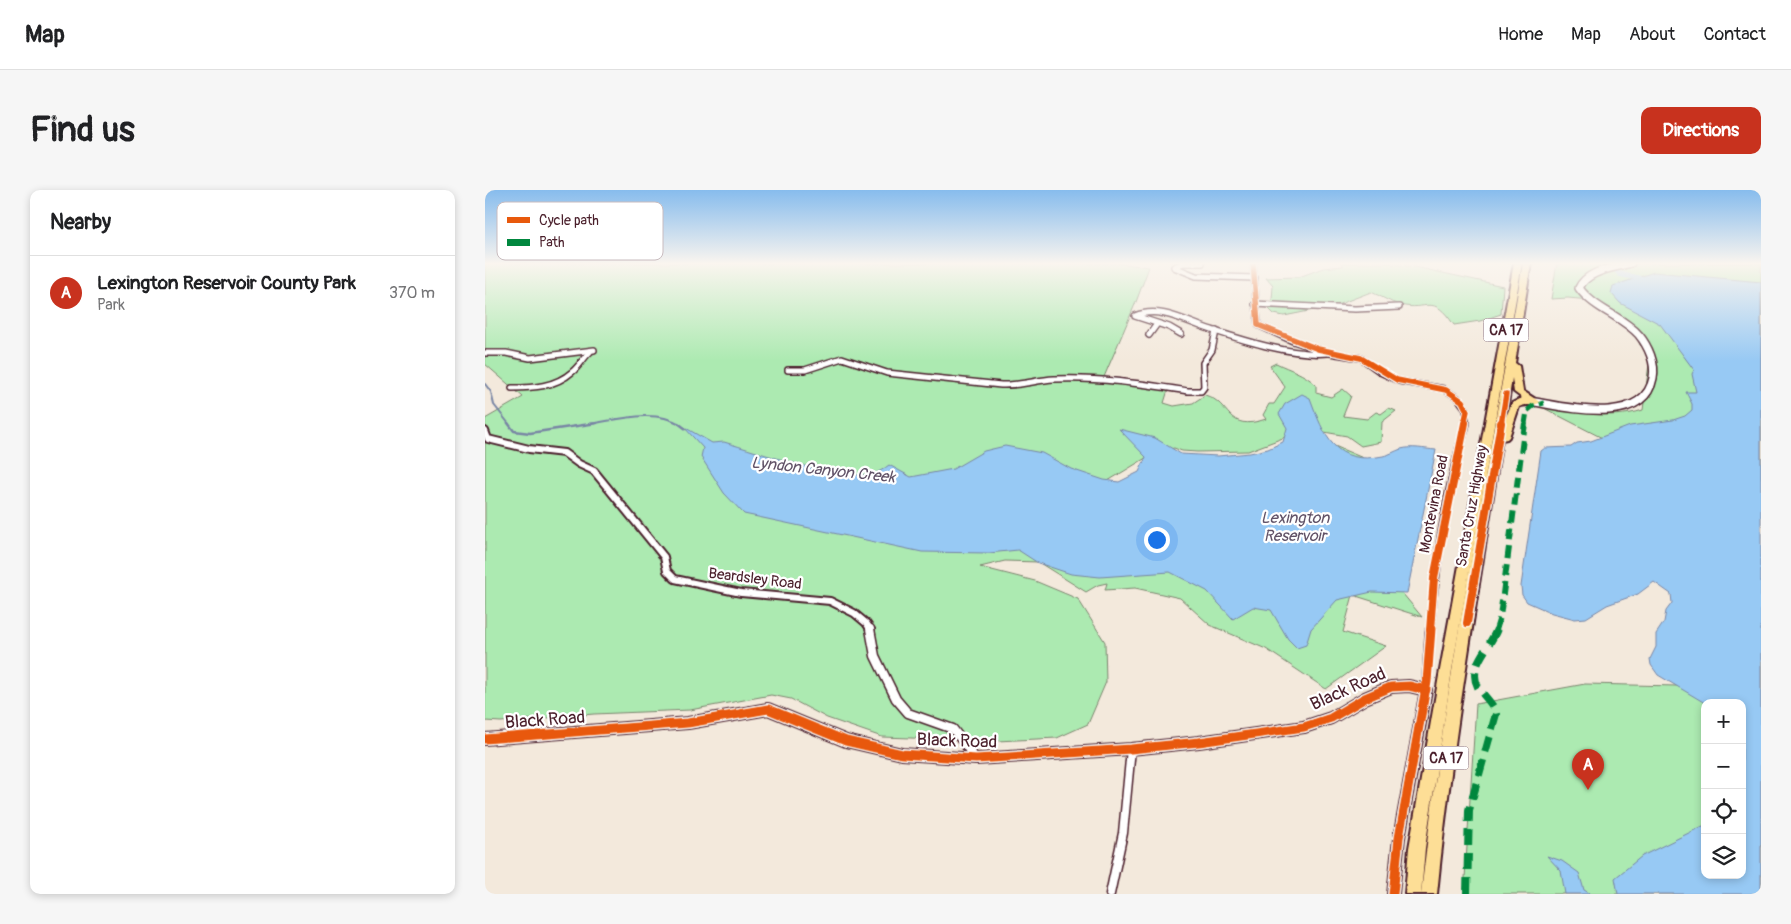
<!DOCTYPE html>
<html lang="en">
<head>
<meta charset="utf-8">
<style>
  :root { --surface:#fff; --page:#f6f6f6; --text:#202124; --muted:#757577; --line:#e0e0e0; --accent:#c8321e }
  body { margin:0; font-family:Pangolin,sans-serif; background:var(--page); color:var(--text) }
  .controls { position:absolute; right:15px; bottom:15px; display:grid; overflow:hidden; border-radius:10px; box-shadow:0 2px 8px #0003 }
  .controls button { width:45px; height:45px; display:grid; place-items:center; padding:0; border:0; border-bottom:1px solid var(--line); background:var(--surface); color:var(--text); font:25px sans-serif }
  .you { position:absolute; left:671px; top:349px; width:18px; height:18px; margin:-12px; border:4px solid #fff; border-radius:50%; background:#1a73e8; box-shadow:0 0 0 8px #1a73e833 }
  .badge { display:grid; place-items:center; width:32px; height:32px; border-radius:50%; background:var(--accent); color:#fff; font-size:16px; font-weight:700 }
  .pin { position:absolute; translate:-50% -41px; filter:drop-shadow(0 1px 2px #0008) }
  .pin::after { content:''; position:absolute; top:26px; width:18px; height:15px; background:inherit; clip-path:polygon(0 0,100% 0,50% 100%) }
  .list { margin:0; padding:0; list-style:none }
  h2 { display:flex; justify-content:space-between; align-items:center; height:65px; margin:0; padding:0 20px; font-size:21px }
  h2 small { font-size:16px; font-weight:400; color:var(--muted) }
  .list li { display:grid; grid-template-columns:32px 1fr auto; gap:15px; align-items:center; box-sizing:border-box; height:75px; padding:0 20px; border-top:1px solid var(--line) }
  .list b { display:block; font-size:19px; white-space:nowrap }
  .list p { margin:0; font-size:16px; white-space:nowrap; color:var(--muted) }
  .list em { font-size:16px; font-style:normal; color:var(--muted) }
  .icon { flex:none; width:28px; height:28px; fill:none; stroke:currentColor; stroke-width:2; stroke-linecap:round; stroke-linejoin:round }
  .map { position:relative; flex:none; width:1276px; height:704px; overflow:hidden; border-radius:10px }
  header { display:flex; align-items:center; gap:30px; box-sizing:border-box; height:70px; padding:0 25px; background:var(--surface); border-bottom:1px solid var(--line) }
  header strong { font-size:24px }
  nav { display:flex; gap:28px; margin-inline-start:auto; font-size:18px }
  .intro { display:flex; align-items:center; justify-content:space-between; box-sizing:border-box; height:120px; padding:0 30px }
  h1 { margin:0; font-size:35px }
  .button { padding:12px 22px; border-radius:10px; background:var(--accent); color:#fff; font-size:18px; font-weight:700 }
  main { display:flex; gap:30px; padding:0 30px }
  aside { flex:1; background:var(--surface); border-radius:10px; box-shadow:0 2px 8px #0003 }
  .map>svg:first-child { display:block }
  .green { fill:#aceab1; stroke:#7b846e; fill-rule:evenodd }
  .water { fill:#97c9f4; stroke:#7885a4 }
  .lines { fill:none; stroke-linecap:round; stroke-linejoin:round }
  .stream-far1 { stroke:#7885a4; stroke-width:2 }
  .stream { stroke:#7885a4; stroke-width:2.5 }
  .canal { stroke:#97c9f4; stroke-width:5.5 }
  .street-far2-casing { stroke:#4a1f2b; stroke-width:8 }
  .street-far1-casing { stroke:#4a1f2b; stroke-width:10 }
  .street-casing { stroke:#4a1f2b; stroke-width:11 }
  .secondary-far1-casing { stroke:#4a1f2b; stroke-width:10 }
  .secondary-casing { stroke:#4a1f2b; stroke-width:14 }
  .highway-casing { stroke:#4a1f2b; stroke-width:4 }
  .street-far2 { stroke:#fff; stroke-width:5 }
  .street-far1 { stroke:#fff; stroke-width:6 }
  .street { stroke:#fff; stroke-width:8 }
  .secondary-far1 { stroke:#fff; stroke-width:7 }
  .secondary { stroke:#fff; stroke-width:11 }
  .highway { fill:#fdde96; fill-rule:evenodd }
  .quiet-far2 { stroke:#00873e; stroke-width:5; stroke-dasharray:9 5; stroke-linecap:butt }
  .quiet-far1 { stroke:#00873e; stroke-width:6; stroke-dasharray:12 6; stroke-linecap:butt }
  .quiet { stroke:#00873e; stroke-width:8; stroke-dasharray:16 8; stroke-linecap:butt }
  .cycleway-far2-casing { stroke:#fff; stroke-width:8 }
  .cycleway-far1-casing { stroke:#fff; stroke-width:11 }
  .cycleway-casing { stroke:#fff; stroke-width:12 }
  .cycleway-far2 { stroke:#e8590c; stroke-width:5.5 }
  .cycleway-far1 { stroke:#e8590c; stroke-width:8 }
  .cycleway { stroke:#e8590c; stroke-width:9 }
  .labels { text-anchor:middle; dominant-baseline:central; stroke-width:4.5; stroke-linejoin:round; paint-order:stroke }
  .shield { fill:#fff; stroke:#80626b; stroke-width:1 }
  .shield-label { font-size:14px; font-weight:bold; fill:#4a1f2b }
  .street-label { font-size:15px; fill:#4a1f2b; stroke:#fff }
  .water-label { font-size:16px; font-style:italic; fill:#615267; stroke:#fff }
  .near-street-label { font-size:18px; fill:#4a1f2b; stroke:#fff }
  .key { fill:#fff; stroke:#c9bcbf; stroke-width:1 }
  .key-label { font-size:14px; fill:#4a1f2b }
</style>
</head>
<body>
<header>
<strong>Map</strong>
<nav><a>Home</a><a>Map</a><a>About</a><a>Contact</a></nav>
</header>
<div class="intro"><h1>Find us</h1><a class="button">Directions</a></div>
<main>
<aside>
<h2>Nearby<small></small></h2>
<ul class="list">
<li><span class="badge">A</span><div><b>Lexington Reservoir County Park</b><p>Park</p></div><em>370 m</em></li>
</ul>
</aside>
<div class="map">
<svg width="1276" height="704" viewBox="0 0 1276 704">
  <rect width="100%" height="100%" fill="#f3e9dc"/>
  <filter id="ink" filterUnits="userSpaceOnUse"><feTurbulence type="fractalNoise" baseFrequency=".02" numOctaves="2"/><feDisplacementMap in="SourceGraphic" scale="10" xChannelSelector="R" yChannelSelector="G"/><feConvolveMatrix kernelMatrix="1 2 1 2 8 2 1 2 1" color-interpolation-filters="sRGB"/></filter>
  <g filter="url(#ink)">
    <g class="green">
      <path d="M 0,73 L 631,73 L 664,77 L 651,112 L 619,187 L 683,200 L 679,213 L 689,216 L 708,213 L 720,205 C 747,213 740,243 781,229 L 778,225 L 784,214 L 789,214 L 800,197 L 785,176 L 791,173 C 805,180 819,183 831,195 L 831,203 L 846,207 L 858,199 L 866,206 L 858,226 L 882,229 L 891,222 L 896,224 L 904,218 L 911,221 L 897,232 L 896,252 L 876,256 L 862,246 L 822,239 L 763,261 L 712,262 L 697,261 L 689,258 L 669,263 L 613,297 L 570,307 L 799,261 L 826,246 L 878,268 L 827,294 L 937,427 L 868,405 L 858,442 L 901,456 L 841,499 L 781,459 L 725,435 L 695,408 L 650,398 L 620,400 L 622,393 L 613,395 L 601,402 L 553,372 L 520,371 L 495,377 L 550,391 L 593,409 L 620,452 L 621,492 L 603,534 L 572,548 L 512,551 L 397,547 L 342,528 L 306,509 L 286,505 L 205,520 L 109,524 L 16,532 L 0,531 L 0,229 L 38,207 L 0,174 Z"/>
      <path d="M 857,73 L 906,73 L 907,74 L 930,77 L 1018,96 L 1016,124 L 995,131 L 969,135 C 947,102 943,122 915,115 C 904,112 896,106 886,102 L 849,116 L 799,126 L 789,124 L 781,116 L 787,110 L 788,96 L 781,88 L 814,87 L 838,78 L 858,76 Z"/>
      <path d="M 1072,73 L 1276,73 L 1276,288 L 1162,271 L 1051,214 C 1085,221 1124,231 1158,220 L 1164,174 L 1161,161 L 1155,155 L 1150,143 L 1105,110 L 1083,108 L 1066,109 Z"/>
      <path d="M 1276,403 L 1276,704 L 979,704 L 991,514 L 1100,494 L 1192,496 ZM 1220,513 L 1257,513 L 1257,685 L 1220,685 Z"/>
    </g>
    <g class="water">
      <path d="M 1169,82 L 1276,92 L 1276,704 L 1133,704 L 1130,688 L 1157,666 L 1220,635 L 1220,685 L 1257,685 L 1257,513 L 1220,513 L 1173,485 L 1166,475 L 1165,469 L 1171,457 L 1171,444 L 1179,432 L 1181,421 L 1187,413 L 1186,404 L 1169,392 L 1153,404 L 1122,415 L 1101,428 L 1090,429 L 1067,423 L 1042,412 L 1037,405 L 1036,396 L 1056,261 L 1060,258 L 1086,257 L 1092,253 L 1106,251 L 1145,236 L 1188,230 L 1200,226 L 1207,220 L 1207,214 L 1201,202 L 1211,202 L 1207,184 L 1209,180 L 1175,134 L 1135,113 L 1126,103 L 1128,96 Z"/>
      <path d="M 817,204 L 825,208 C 839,246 850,276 898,266 C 904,265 910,261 916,259 C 927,256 939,259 951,260 L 922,403 L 887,402 L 852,410 L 826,439 L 821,455 L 812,458 L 803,449 L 786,420 L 768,417 L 748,429 L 722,401 L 685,382 L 615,387 L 586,384 L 553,373 L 533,360 L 504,363 L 437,362 L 259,324 L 239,303 L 216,267 L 218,258 L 199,237 L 227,253 L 239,252 C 273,262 355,291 388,284 C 393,283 400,278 404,275 L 426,287 L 468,279 L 499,261 L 520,256 L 557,263 L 586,279 L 619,290 L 634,292 L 654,282 L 661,267 L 634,239 L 670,248 L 696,264 L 733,266 L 765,263 L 783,259 L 798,252 L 802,238 L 794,224 L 800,214 Z"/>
      <path d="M 1062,666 L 1077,671 L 1094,683 L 1099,700 L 1106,704 L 1080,704 L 1076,681 Z"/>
    </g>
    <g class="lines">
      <g class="stream-far1">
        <path d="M 0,194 L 6,202 L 9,215 L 24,234"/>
        <path d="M 104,234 C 132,230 168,218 195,234"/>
      </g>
      <g class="stream">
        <path d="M 23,233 L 29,241 L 45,243 L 112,233"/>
        <path d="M 193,233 L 201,239"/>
      </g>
      <path class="canal" d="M 1124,73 L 1135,84 L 1153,88"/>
      <defs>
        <g id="street-far2">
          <path d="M 717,73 L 698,73 L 689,77 L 711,86 L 770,88"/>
          <path d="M 768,73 L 773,135 L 808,151 L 845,163 L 876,168 L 897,183 L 914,191 L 959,199 L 973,208 L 981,219 L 981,234"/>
          <path d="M 770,114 L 870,119 L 914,117"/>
          <path d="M 696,144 L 684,137 L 650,126 C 676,115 703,133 727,140 C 761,151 807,166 843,163"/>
          <path d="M 664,145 L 672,134"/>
          <path d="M 0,163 L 21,163 L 45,168 L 109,160"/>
          <path d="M 303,180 L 320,180 L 357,168 L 402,183 L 516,195 C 535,196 551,190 569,189 C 615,187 658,194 703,201 L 716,201 L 719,197 L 718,173 L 727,160 L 731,141"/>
          <path d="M 27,198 C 48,198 70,197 87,182 C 94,177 98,168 105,162"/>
        </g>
        <g id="street-far1">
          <path d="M 0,241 L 3,249 L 44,259 L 79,263 L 94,274 L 109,281 L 179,367 L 182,381 L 190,389 L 256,403 L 345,411 L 369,423 L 381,433 L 386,440"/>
          <path d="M 945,440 C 950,370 963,301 981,233"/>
        </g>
        <g id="street">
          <path d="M 385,439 L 390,466 L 411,509 L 423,523 L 468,539 L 491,569"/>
          <path d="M 941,500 L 945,439"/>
          <path d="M 625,704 L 638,643 L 646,559"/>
        </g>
        <path id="secondary-far1" d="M 1050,212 C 1084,218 1159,236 1168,188 C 1171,173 1163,156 1154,145 C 1137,126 1109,119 1094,98 C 1102,80 1129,78 1146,73"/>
        <path id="secondary" d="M 0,549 L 203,533 L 283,519 L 361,551 L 417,564 L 491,569 L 646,559 L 714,552 L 819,537 L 846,528 L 880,508 L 906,497 L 924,496 L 941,500 L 914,648 L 908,704"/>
        <g id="highway">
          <path d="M 1029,73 L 1037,73 L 967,480 L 940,658 L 936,704 L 920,704 L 924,658 L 955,480 Z"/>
          <path d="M 1038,73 L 1046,73 L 1030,173 L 1034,176 L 1038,201 L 1055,212 C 1050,217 1041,213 1034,217 L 1024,247 L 1022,249 L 1017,250 C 993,401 967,552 952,704 L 936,704 C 960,492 1002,283 1038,73 ZM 1027,188 L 1029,202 L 1037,208 L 1027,213 L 1021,227 Z"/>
        </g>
      </defs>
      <use href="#street-far2" class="street-far2-casing"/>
      <use href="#street-far1" class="street-far1-casing"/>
      <use href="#street" class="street-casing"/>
      <use href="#secondary-far1" class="secondary-far1-casing"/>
      <use href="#secondary" class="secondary-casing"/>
      <use href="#highway" class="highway-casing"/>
      <use href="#street-far2" class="street-far2"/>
      <use href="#street-far1" class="street-far1"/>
      <use href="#street" class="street"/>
      <use href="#secondary-far1" class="secondary-far1"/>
      <use href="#secondary" class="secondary"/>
      <use href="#highway" class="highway"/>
      <path class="quiet-far2" d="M 1040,234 L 1042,221 L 1048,216 L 1059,213"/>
      <path class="quiet-far1" d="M 1011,440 L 1015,427 L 1040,233"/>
      <path class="quiet" d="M 982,704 L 984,620 L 1011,524 C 1008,513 999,507 993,497 C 982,476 1005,458 1012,439"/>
      <defs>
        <g id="cycleway-far2">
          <path d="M 768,73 L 773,135 L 833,159 L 876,168 L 912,190 L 961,200 L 977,211 L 982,221 L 979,234"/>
          <path d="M 1016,234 L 1021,204"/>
        </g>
        <g id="cycleway-far1">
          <path d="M 982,433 L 1016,233"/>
          <path d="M 945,440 L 949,388 L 980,233"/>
        </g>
        <g id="cycleway">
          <path d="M 0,549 L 203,533 L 283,519 L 361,551 L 417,564 L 491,569 L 646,559 L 714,552 L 819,537 L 846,528 L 880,508 L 906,497 L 924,496 L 941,500"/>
          <path d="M 908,704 L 914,648 L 942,492 L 946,439"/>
        </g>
      </defs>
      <use href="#cycleway-far2" class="cycleway-far2-casing"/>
      <use href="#cycleway-far1" class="cycleway-far1-casing"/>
      <use href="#cycleway" class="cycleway-casing"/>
      <use href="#cycleway-far2" class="cycleway-far2"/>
      <use href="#cycleway-far1" class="cycleway-far1"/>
      <use href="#cycleway" class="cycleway"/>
    </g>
  </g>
  <linearGradient id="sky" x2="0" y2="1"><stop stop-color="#87bced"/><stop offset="0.43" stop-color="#faf5ef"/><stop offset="1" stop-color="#faf5ef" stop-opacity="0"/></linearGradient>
  <rect width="1276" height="171" fill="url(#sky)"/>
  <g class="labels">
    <g class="shield">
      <rect x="998.5" y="128.5" width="45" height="23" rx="4"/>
      <rect x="938.5" y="556.5" width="45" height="23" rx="4"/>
    </g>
    <g class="shield-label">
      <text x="1021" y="140">CA 17</text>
      <text x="961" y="568">CA 17</text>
    </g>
    <g class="street-label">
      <text transform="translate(949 314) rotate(-79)">Montevina Road</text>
      <text transform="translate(987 316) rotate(-80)">Santa Cruz Highway</text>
      <text transform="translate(270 389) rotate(7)">Beardsley Road</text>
    </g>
    <g class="water-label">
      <text transform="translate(338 280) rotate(6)">Lyndon Canyon Creek</text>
      <text x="810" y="328">Lexington<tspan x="810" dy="18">Reservoir</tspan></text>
    </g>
    <g class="near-street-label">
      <text transform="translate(863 499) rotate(-24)">Black Road</text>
      <text transform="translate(60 530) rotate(-4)">Black Road</text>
      <text transform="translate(472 551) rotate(2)">Black Road</text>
    </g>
  </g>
  <rect x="12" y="12" width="166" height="58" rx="8" class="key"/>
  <rect x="22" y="27" width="23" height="6" fill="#e8590c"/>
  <rect x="22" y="49" width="23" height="7" fill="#00873e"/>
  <g class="key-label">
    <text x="54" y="35">Cycle path</text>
    <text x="54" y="57">Path</text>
  </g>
</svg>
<div class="controls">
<button>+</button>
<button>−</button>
<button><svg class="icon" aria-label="locate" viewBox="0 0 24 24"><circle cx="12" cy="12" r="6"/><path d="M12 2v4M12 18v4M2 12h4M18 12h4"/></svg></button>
<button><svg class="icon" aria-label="layers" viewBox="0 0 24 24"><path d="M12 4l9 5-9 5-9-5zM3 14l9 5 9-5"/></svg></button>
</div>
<div class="you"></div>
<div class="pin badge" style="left:1103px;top:600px">A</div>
</div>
</main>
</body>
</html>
